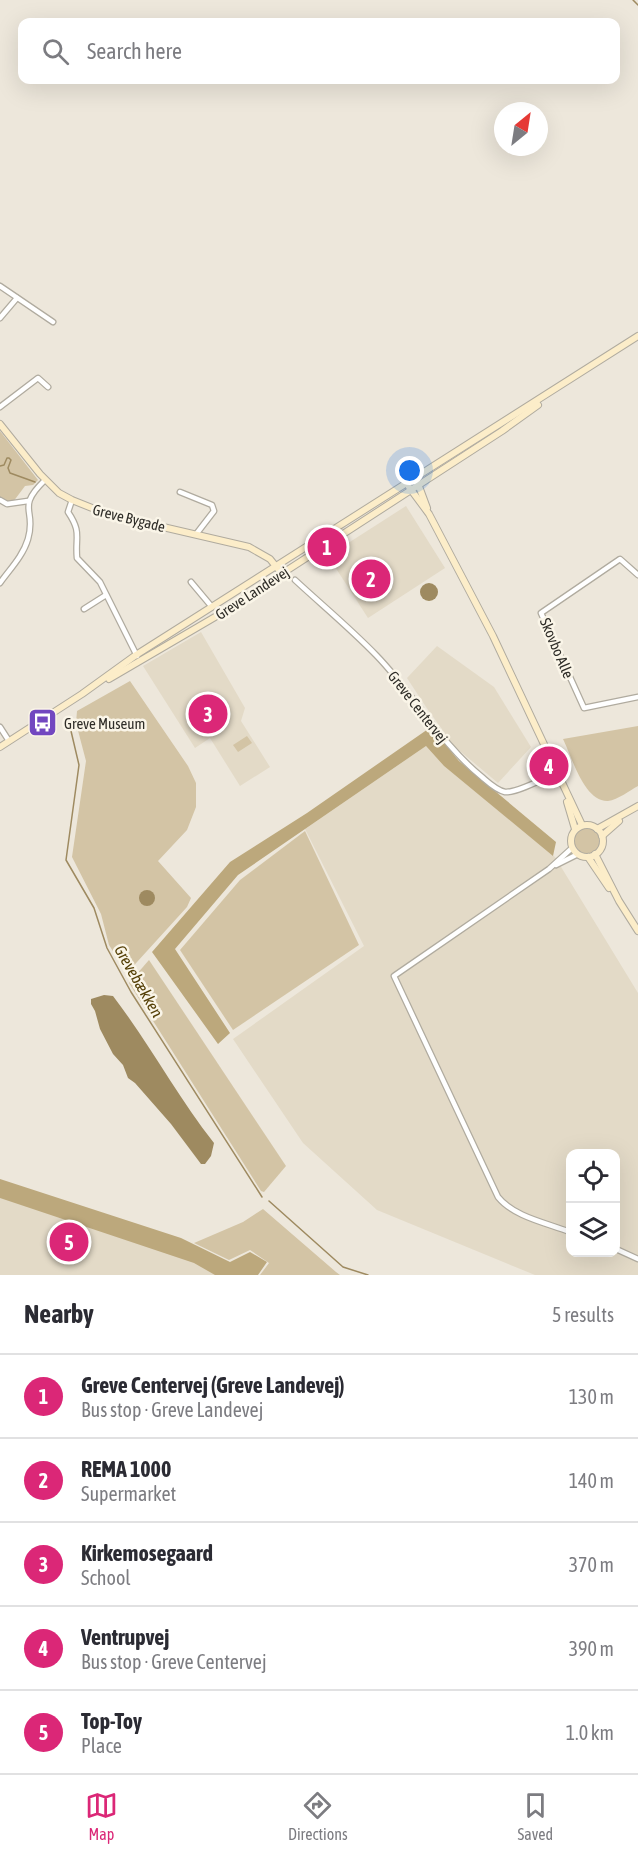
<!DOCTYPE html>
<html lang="en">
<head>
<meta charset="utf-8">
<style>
  :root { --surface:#fff; --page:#f2f2f3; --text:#2b2b33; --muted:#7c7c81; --line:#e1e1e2; --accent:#db2777 }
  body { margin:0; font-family:"Asap Condensed",sans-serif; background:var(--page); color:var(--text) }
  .controls { position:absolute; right:18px; bottom:18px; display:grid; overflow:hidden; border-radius:12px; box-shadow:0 6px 24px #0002 }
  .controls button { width:54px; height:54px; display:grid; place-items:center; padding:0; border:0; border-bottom:2px solid var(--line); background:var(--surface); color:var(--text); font:30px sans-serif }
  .compass { position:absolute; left:494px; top:102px; width:54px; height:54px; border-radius:50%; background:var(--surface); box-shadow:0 6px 24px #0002; rotate:30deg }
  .you { position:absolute; left:410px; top:471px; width:21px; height:21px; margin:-15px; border:4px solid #fff; border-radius:50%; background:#1a73e8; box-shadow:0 0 0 9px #1a73e833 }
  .badge { display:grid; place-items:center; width:39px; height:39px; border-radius:50%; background:var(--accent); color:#fff; font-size:20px; font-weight:700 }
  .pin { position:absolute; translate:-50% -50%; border:3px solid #fff; box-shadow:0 2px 6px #0006 }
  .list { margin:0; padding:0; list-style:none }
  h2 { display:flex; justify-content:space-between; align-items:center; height:78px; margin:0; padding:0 24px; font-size:26px }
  h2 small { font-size:20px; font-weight:400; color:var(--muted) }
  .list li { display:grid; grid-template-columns:39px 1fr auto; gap:18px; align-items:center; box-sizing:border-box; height:84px; padding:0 24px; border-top:2px solid var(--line) }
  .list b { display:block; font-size:22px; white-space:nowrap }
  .list p { margin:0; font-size:20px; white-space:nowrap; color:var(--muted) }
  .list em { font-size:20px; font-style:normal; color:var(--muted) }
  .icon { flex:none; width:33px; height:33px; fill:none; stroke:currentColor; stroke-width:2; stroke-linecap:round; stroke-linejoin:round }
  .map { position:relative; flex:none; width:638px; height:1275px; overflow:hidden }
  .search { position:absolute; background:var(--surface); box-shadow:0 6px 24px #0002; left:18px; right:18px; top:18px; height:66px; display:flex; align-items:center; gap:15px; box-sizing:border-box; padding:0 21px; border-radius:12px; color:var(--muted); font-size:22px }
  .sheet { height:498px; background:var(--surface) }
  nav { display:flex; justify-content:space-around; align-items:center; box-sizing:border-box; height:84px; border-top:2px solid var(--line); background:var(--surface); font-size:16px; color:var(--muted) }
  nav a { display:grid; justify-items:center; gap:3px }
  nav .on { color:var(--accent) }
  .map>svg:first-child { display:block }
  .built { fill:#e3dac7; fill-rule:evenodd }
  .green { fill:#d3c4a5 }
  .forest { fill:#bca87c }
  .water { fill:#9e8a60 }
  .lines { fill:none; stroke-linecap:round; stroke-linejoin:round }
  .stream { stroke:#9e8a60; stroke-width:1.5 }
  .street-casing { stroke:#b0ab9f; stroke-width:7 }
  .secondary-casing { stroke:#b0ab9f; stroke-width:8 }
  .street { stroke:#fff; stroke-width:4.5 }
  .secondary { stroke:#fcedc9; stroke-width:6 }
  .labels { text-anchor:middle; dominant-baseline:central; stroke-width:5; stroke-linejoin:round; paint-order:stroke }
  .street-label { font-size:15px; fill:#2f2d28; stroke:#faf5e8 }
  .poi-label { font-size:15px; fill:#2f2d28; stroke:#faf5e8; text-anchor:start }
  .water-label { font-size:16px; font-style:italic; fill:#543f06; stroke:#faf5e8 }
</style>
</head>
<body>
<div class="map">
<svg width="638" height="1275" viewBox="0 0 638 1275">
  <rect width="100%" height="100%" fill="#ede7db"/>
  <g class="built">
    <path d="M 406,506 L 445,568 L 368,618 L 328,556 Z"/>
    <path d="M 201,632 L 245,708 L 241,721 L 270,767 L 240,786 L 210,738 L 195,748 L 143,666 Z"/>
    <path d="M 437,646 L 494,687 L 531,747 L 498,783 L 454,746 L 426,707 L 407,678 Z"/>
    <path d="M 426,746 L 444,766 L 555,857 L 638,993 L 638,1275 L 535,1275 L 377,1210 L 303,1143 L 233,1039 L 364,946 L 305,829 ZM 570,1154 L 616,1154 L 616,1252 L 570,1252 Z"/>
    <path d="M 0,1188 L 242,1275 L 0,1275 Z"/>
  </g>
  <g class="green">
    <path d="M 0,431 L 38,480 L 33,485 L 25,486 L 13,502 L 7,502 L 0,497 Z"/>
    <path d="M 130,681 L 188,766 L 196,783 L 196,807 L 187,830 L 158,861 L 191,898 L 187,907 L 127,973 L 109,945 L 101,914 L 72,857 L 86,761 L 76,723 L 77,711 Z"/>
    <path d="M 638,726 L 638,786 C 630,790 618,800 608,801 C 584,802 572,757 563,739 Z"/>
    <path d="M 247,736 L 252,743 L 238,752 L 233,745 Z"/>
    <circle cx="587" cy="841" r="14"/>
    <path d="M 305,831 L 359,945 L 233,1030 L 180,950 L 240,880 Z"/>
    <path d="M 149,960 L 286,1166 L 264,1192 L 261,1191 L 129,983 Z"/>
    <path d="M 263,1209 L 336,1272 L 340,1275 L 260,1275 L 269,1263 L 250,1250 L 229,1260 L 194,1243 L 243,1222 Z"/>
  </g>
  <g class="forest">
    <path d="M 431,727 L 459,761 L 556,842 L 553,856 L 444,766 L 426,746 L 238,875 L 175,949 L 230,1033 L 218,1044 L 152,952 L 230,862 L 307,813 Z"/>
    <path d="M 0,1179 L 181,1238 L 230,1262 L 250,1252 L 267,1262 L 258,1275 L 215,1275 L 194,1263 L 0,1198 Z"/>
  </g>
  <g class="water">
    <circle cx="429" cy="592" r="9"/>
    <circle cx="147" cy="898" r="8"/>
    <path d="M 104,995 L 113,996 C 149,1043 177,1096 214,1143 L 211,1156 L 205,1164 L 201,1164 L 171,1124 L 135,1083 L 128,1078 L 123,1065 L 113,1054 L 100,1029 L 95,1011 L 91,1004 L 91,999 Z"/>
  </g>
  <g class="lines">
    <g class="stream">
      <path d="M 633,0 L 638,5"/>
      <path d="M 0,466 L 4,465 L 7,458 L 9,458 L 11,460 L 8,468 L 10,473 L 35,482"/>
      <path d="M 64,722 L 71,731 L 79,765 L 66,860 L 94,908 L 107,948 L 131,992 L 262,1197"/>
      <path d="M 269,1201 L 343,1267 L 368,1275"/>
    </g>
    <defs>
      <g id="street">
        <path d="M 0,286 L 53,322"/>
        <path d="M 0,318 L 17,298"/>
        <path d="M 0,407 L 38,378 L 48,387"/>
        <path d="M 180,492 L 212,505 L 214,511 L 197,533"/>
        <path d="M 0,500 L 7,504 L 28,501"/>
        <path d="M 72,500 L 68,512 C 82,533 75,536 77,558 L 100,582 L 137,656"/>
        <path d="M 638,575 L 620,559 L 541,613 L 584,708 L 638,697"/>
        <path d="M 295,580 C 322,605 351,629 376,655 C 414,694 440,743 482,777 C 489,783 496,790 505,792 C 517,793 545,778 556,773"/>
        <path d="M 191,582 L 212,607"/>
        <path d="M 0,583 C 10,569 23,556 28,539 C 37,509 15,509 45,480"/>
        <path d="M 84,609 L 106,595"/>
        <path d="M 0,727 L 9,741"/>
        <path d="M 556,865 L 578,854"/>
        <path d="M 570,1232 C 547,1223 514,1217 498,1197 L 394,976 L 549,869 L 572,848"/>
        <path d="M 616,1249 L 638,1259"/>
      </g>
      <g id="secondary">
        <path d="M 0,424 L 40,474 L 59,493 L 72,500 L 107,514 L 249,547 L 270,559 L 282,574"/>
        <path d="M 417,481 L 427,508"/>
        <path d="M 409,487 L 429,514 L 493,636 L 582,825"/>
        <path d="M 109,679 L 215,617 L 502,431 L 538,405"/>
        <path d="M 0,747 L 82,694 L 136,655 L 638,336"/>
        <path d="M 567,802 L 575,829"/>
        <circle cx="587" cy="841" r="16"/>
        <path d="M 597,829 L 638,806"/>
        <path d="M 602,836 L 619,821"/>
        <path d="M 595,854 L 619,901 L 638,931"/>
        <path d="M 588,857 L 609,888"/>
      </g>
    </defs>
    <use href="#street" class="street-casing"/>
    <use href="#secondary" class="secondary-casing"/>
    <use href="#street" class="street"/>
    <use href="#secondary" class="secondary"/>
  </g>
  <defs>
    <symbol id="bus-square" viewBox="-11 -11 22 22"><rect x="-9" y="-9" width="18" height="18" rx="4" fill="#7247c0" stroke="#faf5e8"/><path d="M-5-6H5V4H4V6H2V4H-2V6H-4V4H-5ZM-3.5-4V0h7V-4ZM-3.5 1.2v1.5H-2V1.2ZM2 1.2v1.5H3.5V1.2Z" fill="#fff"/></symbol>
  </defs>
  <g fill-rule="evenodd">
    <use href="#bus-square" x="26" y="706" width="33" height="33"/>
  </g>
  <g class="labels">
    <g class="street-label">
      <text transform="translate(129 518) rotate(14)">Greve Bygade</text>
      <text transform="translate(252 593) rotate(-33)">Greve Landevej</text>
      <text transform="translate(557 648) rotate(67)">Skovbo Alle</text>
      <text transform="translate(418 707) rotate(52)">Greve Centervej</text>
    </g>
    <g class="poi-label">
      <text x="64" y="723">Greve Museum</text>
    </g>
    <g class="water-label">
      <text transform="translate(139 981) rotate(60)">Grevebækken</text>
    </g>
  </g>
</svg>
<div class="controls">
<button><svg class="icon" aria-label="locate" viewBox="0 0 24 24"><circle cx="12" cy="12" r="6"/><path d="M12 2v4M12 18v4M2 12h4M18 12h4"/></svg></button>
<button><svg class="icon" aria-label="layers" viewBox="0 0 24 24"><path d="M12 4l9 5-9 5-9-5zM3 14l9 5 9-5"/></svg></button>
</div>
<svg class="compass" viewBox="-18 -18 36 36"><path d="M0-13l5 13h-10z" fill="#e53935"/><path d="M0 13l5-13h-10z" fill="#7c7c81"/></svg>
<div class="you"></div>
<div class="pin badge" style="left:327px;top:547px">1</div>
<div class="pin badge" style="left:371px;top:579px">2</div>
<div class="pin badge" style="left:208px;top:714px">3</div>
<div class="pin badge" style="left:549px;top:766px">4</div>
<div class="pin badge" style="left:69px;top:1242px">5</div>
<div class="search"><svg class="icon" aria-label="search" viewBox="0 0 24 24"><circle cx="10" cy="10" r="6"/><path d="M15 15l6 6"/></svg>Search here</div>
</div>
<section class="sheet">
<h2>Nearby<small>5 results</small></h2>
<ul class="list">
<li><span class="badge">1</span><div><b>Greve Centervej (Greve Landevej)</b><p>Bus stop · Greve Landevej</p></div><em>130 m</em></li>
<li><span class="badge">2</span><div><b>REMA 1000</b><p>Supermarket</p></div><em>140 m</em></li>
<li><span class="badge">3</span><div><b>Kirkemosegaard</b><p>School</p></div><em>370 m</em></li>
<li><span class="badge">4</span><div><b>Ventrupvej</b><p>Bus stop · Greve Centervej</p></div><em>390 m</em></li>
<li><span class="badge">5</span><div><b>Top-Toy</b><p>Place</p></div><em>1.0 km</em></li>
</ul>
</section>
<nav>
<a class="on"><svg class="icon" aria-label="map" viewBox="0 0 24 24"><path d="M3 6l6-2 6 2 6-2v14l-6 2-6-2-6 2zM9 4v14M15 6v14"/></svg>Map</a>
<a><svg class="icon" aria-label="directions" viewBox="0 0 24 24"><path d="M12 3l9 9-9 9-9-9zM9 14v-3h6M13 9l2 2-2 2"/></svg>Directions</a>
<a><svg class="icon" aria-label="saved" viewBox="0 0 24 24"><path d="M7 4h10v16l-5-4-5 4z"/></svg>Saved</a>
</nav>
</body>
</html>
